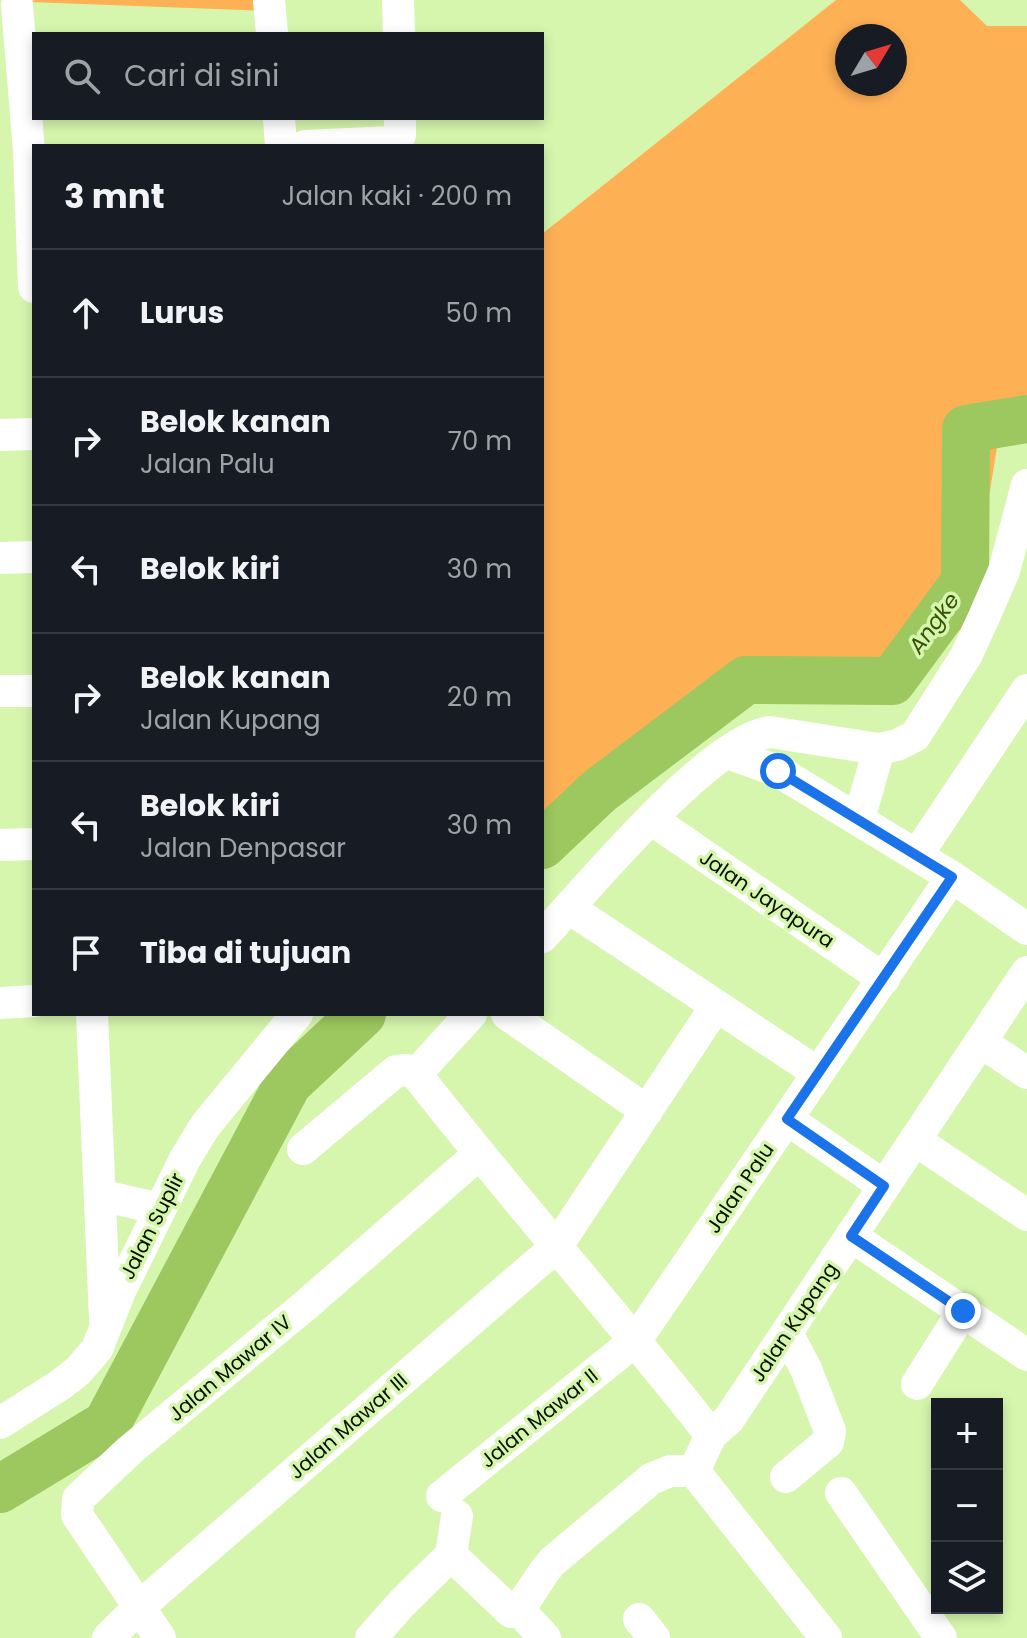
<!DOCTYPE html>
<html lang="id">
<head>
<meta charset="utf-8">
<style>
  :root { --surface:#171b24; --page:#242831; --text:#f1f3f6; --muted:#9ea1a6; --line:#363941 }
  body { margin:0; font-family:Poppins,sans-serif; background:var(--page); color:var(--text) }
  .controls { position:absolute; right:24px; bottom:24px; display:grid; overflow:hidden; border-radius:0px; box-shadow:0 4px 12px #0003 }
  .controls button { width:72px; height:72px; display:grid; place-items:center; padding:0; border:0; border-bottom:2px solid var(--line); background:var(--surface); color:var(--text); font:40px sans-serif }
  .compass { position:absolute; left:835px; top:24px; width:72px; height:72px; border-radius:50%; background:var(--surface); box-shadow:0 4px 12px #0003; rotate:52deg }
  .stop { position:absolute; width:24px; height:24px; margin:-18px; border:6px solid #1a73e8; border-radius:50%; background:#fff }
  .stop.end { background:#1a73e8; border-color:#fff; box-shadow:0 2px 8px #0008 }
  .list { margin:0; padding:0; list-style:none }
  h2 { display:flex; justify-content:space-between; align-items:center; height:104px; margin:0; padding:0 32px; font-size:34px }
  h2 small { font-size:26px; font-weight:400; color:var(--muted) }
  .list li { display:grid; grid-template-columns:52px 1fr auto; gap:24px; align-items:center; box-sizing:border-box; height:128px; padding:0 32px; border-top:2px solid var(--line) }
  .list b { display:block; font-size:30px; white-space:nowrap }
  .list p { margin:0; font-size:26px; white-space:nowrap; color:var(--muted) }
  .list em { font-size:26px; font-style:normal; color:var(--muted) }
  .icon { flex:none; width:44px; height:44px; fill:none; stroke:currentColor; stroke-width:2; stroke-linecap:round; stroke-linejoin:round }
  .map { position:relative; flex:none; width:1027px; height:1638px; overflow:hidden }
  .search { position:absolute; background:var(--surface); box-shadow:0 4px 12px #0003; left:32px; top:32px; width:512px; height:88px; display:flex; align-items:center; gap:20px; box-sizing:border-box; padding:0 28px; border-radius:0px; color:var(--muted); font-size:30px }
  .panel { position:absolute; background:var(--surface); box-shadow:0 4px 12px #0003; left:32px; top:144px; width:512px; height:872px; border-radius:0px }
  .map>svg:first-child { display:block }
  .green { fill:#feb055; fill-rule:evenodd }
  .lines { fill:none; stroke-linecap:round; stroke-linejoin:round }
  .river { stroke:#9dc75f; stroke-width:48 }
  .street { stroke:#fff; stroke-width:32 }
  .route { stroke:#1a73e8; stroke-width:10 }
  .labels { text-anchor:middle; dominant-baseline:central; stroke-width:7; stroke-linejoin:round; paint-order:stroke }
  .street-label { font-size:20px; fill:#081200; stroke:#d6f6ae }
  .water-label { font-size:22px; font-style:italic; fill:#385203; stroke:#d6f6ae }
</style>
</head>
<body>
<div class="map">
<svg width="1027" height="1638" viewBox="0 0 1027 1638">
  <rect width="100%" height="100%" fill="#d6f6ae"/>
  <g class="green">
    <path d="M 35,0 L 267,0 L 268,11 L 29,2 Z"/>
    <path d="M 836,0 L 960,0 L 987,26 L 1027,26 L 1027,422 L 1000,429 L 968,626 L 882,670 L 752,659 L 542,850 L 542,234 ZM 847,36 L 895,36 L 895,84 L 847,84 Z"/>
  </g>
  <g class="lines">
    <g class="river">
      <path d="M 542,845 L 599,791 L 746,680 L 892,681 L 965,582 L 966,429 L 1027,419"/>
      <path d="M 0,1489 L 107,1424 L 288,1083 L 362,1014"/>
    </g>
    <g class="street">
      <path d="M 269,0 L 272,34"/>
      <path d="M 398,0 L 399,34"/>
      <path d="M 17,5 L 29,151 L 34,287"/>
      <path d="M 279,118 L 281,146"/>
      <path d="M 305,146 L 392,142 L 400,135 L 400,118"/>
      <path d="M 0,435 L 34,434"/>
      <path d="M 0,558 L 34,557"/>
      <path d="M 0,691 L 34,691"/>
      <path d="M 727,753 L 778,771 L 952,877 L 1027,929"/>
      <path d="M 651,819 L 884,979"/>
      <path d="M 859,819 L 879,749"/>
      <path d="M 0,845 L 34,844"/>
      <path d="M 917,855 L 1027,690"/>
      <path d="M 569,908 L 818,1073"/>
      <path d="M 542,937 C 586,890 710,739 770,732 L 879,749 L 897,745 L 915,736 L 966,656 L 984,617 L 1004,571 L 1027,485"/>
      <path d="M 0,1003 L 34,1001"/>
      <path d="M 92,1014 L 105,1319"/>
      <path d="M 507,1014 L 647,1111"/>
      <path d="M 981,1042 L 1027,1073"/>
      <path d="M 416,1074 C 512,1197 615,1313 711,1435"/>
      <path d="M 787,1119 L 884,1186"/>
      <path d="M 915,1140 L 1027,1215"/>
      <path d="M 303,1149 L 396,1071 L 407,1070 L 416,1074 L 471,1014"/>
      <path d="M 100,1195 L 160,1209"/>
      <path d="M 851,1236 L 1027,1355"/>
      <path d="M 917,1384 L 963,1311"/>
      <path d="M 0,1423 L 60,1385 L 78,1371 L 97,1349 L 120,1291 L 185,1159 L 205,1126 L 297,1014"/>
      <path d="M 694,1471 L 711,1435 L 729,1419 L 1027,972"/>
      <path d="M 694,1471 L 826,1638"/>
      <path d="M 786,1477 L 828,1442 L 830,1431 L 806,1369 L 787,1333"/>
      <path d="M 841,1493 L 941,1638"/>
      <path d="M 442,1496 L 636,1340 L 952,877"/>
      <path d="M 451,1555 L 511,1612 L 514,1612 C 530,1599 538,1576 553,1561 L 651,1479 L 670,1471 L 694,1471"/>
      <path d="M 518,1609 L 545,1638"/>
      <path d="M 639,1619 L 654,1638"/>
      <path d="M 108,1638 L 139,1607 L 557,1246 L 716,1006"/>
      <path d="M 160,1638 L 77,1515 L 78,1499 L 130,1450 L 306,1305 L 479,1154"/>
      <path d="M 371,1638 L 402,1603 L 451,1555 L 457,1516"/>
    </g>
  </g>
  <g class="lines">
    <path class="route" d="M 778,771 L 952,877 L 787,1119 L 884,1186 L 851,1236 L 963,1311"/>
  </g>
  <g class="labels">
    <g class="street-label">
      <text transform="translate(767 899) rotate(34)">Jalan Jayapura</text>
      <text transform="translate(740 1188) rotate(-56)">Jalan Palu</text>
      <text transform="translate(152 1226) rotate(-63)">Jalan Suplir</text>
      <text transform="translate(794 1322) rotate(-56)">Jalan Kupang</text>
      <text transform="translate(230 1368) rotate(-40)">Jalan Mawar IV</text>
      <text transform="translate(539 1418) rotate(-39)">Jalan Mawar II</text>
      <text transform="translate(348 1426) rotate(-41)">Jalan Mawar III</text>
    </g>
    <g class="water-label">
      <text transform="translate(934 623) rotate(-54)">Angke</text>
    </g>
  </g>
</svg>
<div class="controls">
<button>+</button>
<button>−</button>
<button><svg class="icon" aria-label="layers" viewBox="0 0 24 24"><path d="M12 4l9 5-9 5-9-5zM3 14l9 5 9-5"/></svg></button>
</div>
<svg class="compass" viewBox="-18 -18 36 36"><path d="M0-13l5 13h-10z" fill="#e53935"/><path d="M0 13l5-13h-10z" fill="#9ea1a6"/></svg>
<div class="stop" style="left:778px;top:771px"></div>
<div class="stop end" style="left:963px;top:1311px"></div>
<div class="search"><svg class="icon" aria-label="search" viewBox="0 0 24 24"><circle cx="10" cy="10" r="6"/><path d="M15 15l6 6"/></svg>Cari di sini</div>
<section class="panel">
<h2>3 mnt<small>Jalan kaki · 200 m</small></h2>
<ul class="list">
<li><svg class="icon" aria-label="ahead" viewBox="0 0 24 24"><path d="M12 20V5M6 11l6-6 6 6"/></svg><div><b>Lurus</b></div><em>50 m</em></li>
<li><svg class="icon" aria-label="right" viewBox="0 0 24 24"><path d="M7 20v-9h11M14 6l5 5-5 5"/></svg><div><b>Belok kanan</b><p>Jalan Palu</p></div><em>70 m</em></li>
<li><svg class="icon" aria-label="left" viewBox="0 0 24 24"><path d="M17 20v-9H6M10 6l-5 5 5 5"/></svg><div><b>Belok kiri</b></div><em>30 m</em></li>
<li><svg class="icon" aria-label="right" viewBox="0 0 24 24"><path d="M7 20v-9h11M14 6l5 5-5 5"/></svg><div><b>Belok kanan</b><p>Jalan Kupang</p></div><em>20 m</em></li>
<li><svg class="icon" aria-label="left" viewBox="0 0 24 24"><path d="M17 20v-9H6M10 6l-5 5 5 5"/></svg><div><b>Belok kiri</b><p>Jalan Denpasar</p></div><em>30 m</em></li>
<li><svg class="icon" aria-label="arrive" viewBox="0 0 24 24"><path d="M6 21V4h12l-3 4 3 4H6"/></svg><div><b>Tiba di tujuan</b></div></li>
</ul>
</section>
</div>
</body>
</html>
